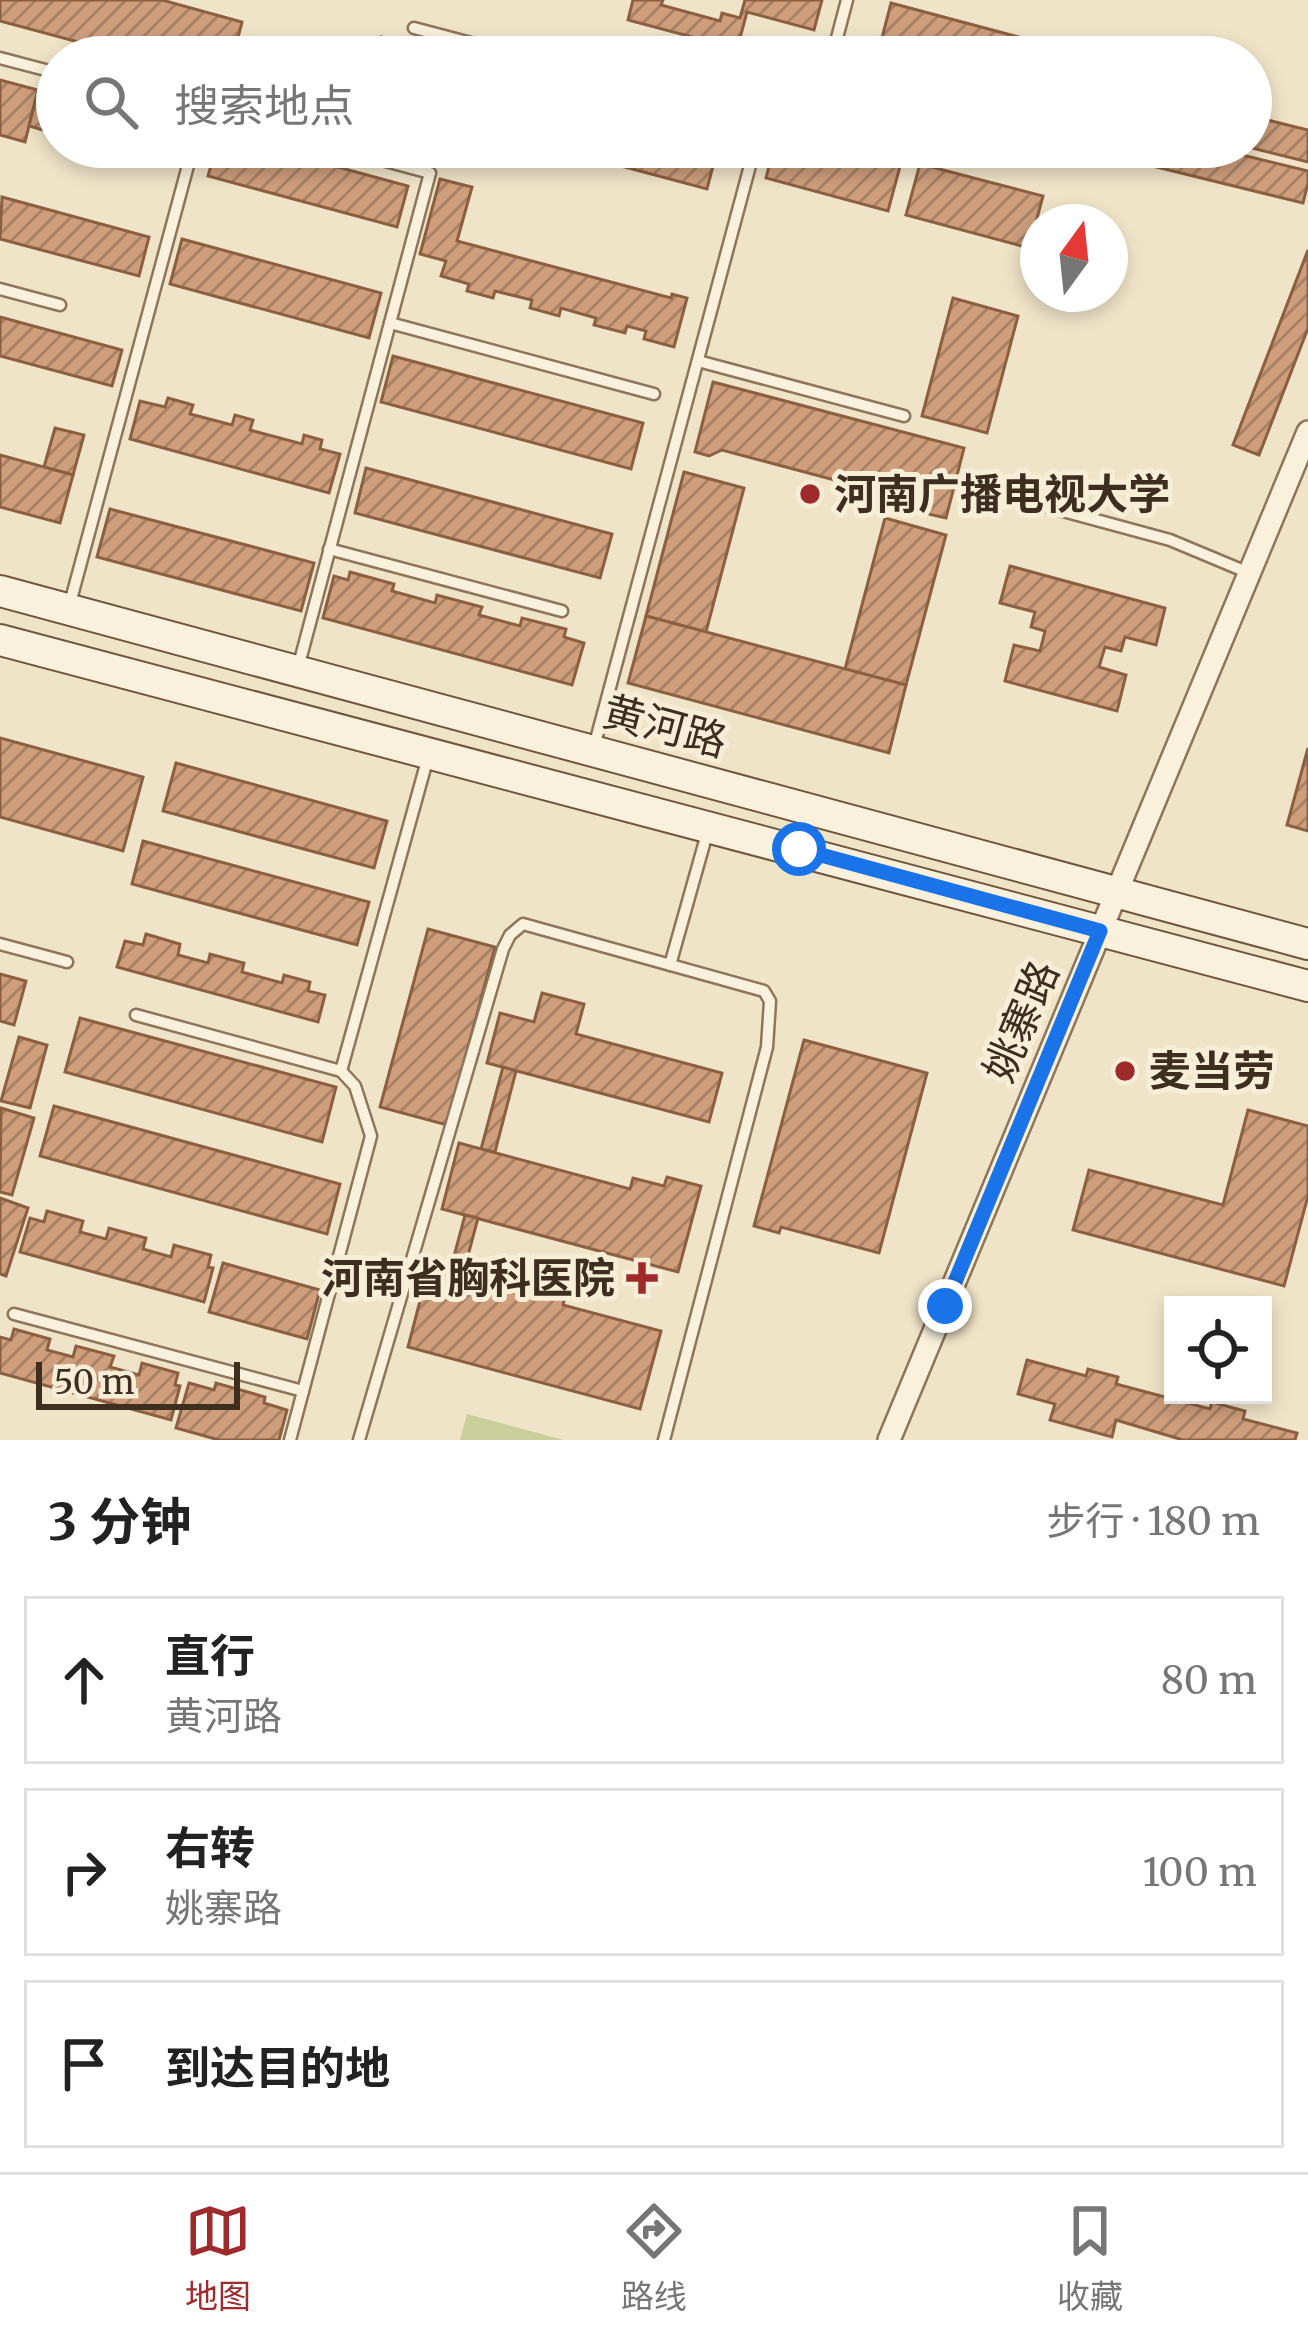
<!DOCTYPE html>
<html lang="zh">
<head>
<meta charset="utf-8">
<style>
  :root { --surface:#fff; --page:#f6f6f6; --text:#222; --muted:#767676; --line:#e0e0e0; --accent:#9e2a2b }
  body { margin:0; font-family:Merriweather,"Noto Sans SC",serif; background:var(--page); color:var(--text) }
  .controls { position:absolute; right:36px; bottom:36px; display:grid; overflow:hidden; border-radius:0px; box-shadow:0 6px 18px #0003 }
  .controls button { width:108px; height:108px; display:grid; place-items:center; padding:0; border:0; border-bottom:3px solid var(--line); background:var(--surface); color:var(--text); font:60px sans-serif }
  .compass { position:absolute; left:1020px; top:204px; width:108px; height:108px; border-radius:50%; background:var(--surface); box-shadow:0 6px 18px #0003; rotate:15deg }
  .scale { position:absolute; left:36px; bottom:30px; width:204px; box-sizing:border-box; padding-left:12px; border:6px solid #3d2e20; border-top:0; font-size:33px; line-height:42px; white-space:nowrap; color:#3d2e20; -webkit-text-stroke:9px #f7eed8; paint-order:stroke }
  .stop { position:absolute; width:36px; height:36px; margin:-27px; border:9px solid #1a73e8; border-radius:50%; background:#fff }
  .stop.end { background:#1a73e8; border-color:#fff; box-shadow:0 3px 12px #0008 }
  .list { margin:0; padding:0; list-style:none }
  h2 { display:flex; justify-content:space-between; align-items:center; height:156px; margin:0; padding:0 48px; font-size:51px }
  h2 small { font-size:39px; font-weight:400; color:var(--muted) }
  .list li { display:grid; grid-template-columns:78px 1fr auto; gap:36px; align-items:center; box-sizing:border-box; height:168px; margin:0 24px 24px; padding:0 24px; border:3px solid var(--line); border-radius:0px }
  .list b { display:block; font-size:45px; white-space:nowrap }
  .list p { margin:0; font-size:39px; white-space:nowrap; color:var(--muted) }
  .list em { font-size:39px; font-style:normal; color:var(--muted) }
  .icon { flex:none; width:66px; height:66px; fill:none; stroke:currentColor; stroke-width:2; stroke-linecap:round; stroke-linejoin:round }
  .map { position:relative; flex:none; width:1308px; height:1440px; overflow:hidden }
  .search { position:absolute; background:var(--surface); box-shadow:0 6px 18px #0003; left:36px; right:36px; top:36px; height:132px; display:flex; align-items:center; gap:30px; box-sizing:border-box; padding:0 42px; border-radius:66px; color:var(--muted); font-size:45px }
  .sheet { height:732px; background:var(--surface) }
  nav { display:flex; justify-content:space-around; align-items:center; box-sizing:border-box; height:168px; border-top:3px solid var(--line); background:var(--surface); font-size:33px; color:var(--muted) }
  nav a { display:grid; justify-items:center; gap:6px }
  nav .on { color:var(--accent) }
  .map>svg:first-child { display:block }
  .green { fill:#c9cf9b }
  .building { fill:url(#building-hatch); stroke:#8d5f41; stroke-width:3 }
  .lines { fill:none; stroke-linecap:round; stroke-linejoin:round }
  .service-casing { stroke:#8d765c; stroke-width:15 }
  .minor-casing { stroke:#8d765c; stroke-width:26 }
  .secondary-casing { stroke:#6f573f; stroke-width:34 }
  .service { stroke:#faf1dc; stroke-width:10 }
  .minor { stroke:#faf1dc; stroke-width:21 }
  .secondary { stroke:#faf1dc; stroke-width:30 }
  .route { stroke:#1a73e8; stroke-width:15 }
  .poi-dot { fill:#9e2a2b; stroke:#f7eed8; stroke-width:4.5 }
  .labels { text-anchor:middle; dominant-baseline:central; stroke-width:10; stroke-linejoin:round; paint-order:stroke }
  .poi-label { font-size:42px; font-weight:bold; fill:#3d2e20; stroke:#f7eed8; text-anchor:start }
  .street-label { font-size:42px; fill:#3d2e20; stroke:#f7eed8 }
</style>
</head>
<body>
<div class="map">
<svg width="1308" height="1440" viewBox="0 0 1308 1440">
  <defs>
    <pattern id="building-hatch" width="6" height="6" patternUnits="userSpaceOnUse" patternTransform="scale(3)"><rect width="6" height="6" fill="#cf9f7d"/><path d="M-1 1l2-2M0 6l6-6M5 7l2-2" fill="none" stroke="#a98266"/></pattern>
  </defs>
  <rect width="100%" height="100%" fill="#f0e4c8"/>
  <path class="green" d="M 467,1414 L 564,1440 L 460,1440 Z"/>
  <g class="building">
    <path d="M 0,0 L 162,0 L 242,22 L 233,57 L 134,57 L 0,21 Z"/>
    <path d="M 633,0 L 663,0 L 661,5 L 720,21 L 722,13 L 740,18 L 745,0 L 822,0 L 814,30 L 747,12 L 737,49 L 628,20 Z"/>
    <path d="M 891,3 L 1082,54 L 1081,57 L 877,57 Z"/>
    <path d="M 381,37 L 457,57 L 376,57 Z"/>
    <path d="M 0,80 L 38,90 L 25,142 L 0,135 Z"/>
    <path d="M 38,90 L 57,95 L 57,134 L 29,126 Z"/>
    <path d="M 1251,116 L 1308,130 L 1308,162 L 1248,147 L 1251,147 Z"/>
    <path d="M 105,147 L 176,147 L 171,165 Z"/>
    <path d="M 216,147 L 264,147 L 408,186 L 397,227 L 208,176 Z"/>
    <path d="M 550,147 L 718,147 L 707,189 Z"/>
    <path d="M 774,147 L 858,147 L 902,159 L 888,211 L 766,178 Z"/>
    <path d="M 1088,147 L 1210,147 L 1308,171 L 1308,183 L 1303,203 L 1087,150 Z"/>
    <path d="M 920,164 L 1043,196 L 1029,248 L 906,215 Z"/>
    <path d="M 440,179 L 472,187 L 457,241 L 671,298 L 672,294 L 687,298 L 674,347 L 644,339 L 646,331 L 627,326 L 625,333 L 594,325 L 596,318 L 561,308 L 559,316 L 530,308 L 532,300 L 495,291 L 493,298 L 467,291 L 469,284 L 441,276 L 446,261 L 420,254 Z"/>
    <path d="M 2,197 L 149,237 L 139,276 L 0,239 Z"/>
    <path d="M 182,239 L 381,293 L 369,338 L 170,284 Z"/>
    <path d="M 1308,250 L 1308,328 L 1259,455 L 1233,445 Z"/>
    <path d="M 953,298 L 1018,316 L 987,433 L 922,416 Z"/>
    <path d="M 0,317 L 122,350 L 112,386 L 0,356 Z"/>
    <path d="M 393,356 L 643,423 L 631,469 L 381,402 Z"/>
    <path d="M 713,382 L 964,448 L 946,518 L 924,513 L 917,502 L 722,450 L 709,456 L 695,452 Z"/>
    <path d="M 168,398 L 193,405 L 190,414 L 232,425 L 235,415 L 253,420 L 250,430 L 302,444 L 304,435 L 322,440 L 320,449 L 340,454 L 329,493 L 130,439 L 140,401 L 165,407 Z"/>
    <path d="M 55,428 L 84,435 L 73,475 L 44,467 Z"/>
    <path d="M 0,455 L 73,475 L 60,523 L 0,507 Z"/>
    <path d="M 366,468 L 612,534 L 600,578 L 355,513 Z"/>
    <path d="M 684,472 L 744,488 L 706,632 L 646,616 Z"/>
    <path d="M 110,509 L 314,563 L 301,611 L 97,557 Z"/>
    <path d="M 885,518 L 946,535 L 906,685 L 845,669 Z"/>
    <path d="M 1010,566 L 1165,608 L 1156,645 L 1125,637 L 1121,651 L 1105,647 L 1099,667 L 1126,675 L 1117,711 L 1005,681 L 1014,645 L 1040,651 L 1045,631 L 1031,627 L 1035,612 L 1000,603 Z"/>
    <path d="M 350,572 L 394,584 L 392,591 L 435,603 L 437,595 L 482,607 L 479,615 L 520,626 L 522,618 L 566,629 L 564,637 L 584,643 L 572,685 L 323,618 L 334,576 L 348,580 Z"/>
    <path d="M 646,616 L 906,685 L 889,753 L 628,683 Z"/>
    <path d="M 0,738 L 143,777 L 123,851 L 0,817 Z"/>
    <path d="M 1308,748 L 1308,831 L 1287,825 Z"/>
    <path d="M 176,763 L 387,821 L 374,868 L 163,811 Z"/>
    <path d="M 143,841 L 369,902 L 357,945 L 132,884 Z"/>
    <path d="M 428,929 L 495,947 L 447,1125 L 380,1107 Z"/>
    <path d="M 146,934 L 180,944 L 178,955 L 208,963 L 210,954 L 244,963 L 242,972 L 282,983 L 284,975 L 310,982 L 308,991 L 325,995 L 318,1022 L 117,967 L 125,941 L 143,945 Z"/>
    <path d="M 0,974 L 26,981 L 14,1025 L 0,1021 Z"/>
    <path d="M 542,993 L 584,1004 L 576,1034 L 722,1073 L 709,1122 L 487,1063 L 500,1013 L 534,1022 Z"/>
    <path d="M 80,1018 L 336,1087 L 322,1142 L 65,1072 Z"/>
    <path d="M 19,1037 L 47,1045 L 30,1108 L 1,1101 Z"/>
    <path d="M 804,1040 L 927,1073 L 879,1253 L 781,1227 L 779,1233 L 754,1226 Z"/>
    <path d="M 503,1067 L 516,1071 L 495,1152 L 481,1149 Z"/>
    <path d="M 54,1106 L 340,1184 L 327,1234 L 40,1156 Z"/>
    <path d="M 1,1108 L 34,1118 L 12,1195 L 0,1192 Z"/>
    <path d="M 1248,1110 L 1308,1126 L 1308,1196 L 1284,1286 L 1073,1230 L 1089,1170 L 1223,1205 Z"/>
    <path d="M 459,1143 L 630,1189 L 633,1178 L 664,1186 L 667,1177 L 701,1186 L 678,1272 L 442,1209 Z"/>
    <path d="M 0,1198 L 28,1208 L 6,1276 L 0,1274 Z"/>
    <path d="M 47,1211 L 83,1221 L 80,1232 L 106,1239 L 109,1228 L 146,1238 L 143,1249 L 171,1257 L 174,1245 L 211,1255 L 208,1267 L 213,1268 L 204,1302 L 20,1252 L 30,1218 L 44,1222 Z"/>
    <path d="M 465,1215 L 478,1218 L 462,1278 L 449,1275 Z"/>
    <path d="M 223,1263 L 320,1290 L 307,1339 L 209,1312 Z"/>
    <path d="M 428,1270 L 519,1294 L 523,1281 L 566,1293 L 563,1305 L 661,1331 L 640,1409 L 408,1347 Z"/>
    <path d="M 14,1329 L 50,1339 L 47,1350 L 73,1357 L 76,1346 L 114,1356 L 110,1367 L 139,1375 L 142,1363 L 178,1373 L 175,1385 L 180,1386 L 171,1420 L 0,1373 L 0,1337 L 11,1340 Z"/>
    <path d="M 1027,1360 L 1086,1376 L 1088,1369 L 1118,1377 L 1116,1384 L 1210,1409 L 1212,1402 L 1245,1411 L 1243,1419 L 1297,1433 L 1295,1440 L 1183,1440 L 1116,1420 L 1112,1437 L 1050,1420 L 1055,1404 L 1018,1394 Z"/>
    <path d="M 189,1383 L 214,1390 L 216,1383 L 265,1397 L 264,1403 L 287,1410 L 279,1440 L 219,1440 L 176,1428 Z"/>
  </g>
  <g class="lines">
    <defs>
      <g id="service">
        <path d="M 414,28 L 524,57"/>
        <path d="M 832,57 L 847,0"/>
        <path d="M 0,58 L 57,73"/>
        <path d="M 0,289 L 60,305"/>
        <path d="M 390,323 L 654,394"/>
        <path d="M 698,361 L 904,416"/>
        <path d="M 1015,498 L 1170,540 L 1249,573"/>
        <path d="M 329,549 L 562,611"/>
        <path d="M 69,607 L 193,147"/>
        <path d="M 298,668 L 430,173 L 334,147"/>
        <path d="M 594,747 L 755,147"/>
        <path d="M 0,944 L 67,962"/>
        <path d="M 670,965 L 708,830"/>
        <path d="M 136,1015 L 341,1071 L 428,757"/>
        <path d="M 14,1314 L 303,1391"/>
        <path d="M 290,1440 L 371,1136 L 355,1086 L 341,1071"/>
        <path d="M 359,1440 L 503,949 L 510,935 L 523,924 L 764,991 L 770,1001 L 767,1047 L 664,1440"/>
      </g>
      <path id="minor" d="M 889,1440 L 1308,432"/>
      <g id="secondary">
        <path d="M 0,591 L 1308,944"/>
        <path d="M 0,640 L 1308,986"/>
      </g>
    </defs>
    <use href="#service" class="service-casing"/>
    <use href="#minor" class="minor-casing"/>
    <use href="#secondary" class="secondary-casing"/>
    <use href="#service" class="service"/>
    <use href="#minor" class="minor"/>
    <use href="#secondary" class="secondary"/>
  </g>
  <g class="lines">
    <path class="route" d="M 799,849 L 1100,931 L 945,1306"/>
  </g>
  <g class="poi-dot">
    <circle cx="810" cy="494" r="12"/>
    <circle cx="1125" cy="1071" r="12"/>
    <path d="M636 1260h12v12h12v12h-12v12h-12v-12h-12v-12h12z"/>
  </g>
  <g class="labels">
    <g class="poi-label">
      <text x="834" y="494">河南广播电视大学</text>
      <text x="1149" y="1071">麦当劳</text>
      <text x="615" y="1278" text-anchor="end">河南省胸科医院</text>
    </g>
    <g class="street-label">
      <text transform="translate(665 726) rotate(15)">黄河路</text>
      <text transform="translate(1021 1021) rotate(-67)">姚寨路</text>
    </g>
  </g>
</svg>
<div class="controls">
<button><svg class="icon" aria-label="locate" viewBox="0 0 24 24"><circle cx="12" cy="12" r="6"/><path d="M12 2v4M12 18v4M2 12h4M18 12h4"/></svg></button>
</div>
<svg class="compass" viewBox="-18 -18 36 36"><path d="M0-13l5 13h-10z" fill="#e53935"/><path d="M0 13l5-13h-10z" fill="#767676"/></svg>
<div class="scale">50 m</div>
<div class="stop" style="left:799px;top:849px"></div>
<div class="stop end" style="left:945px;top:1306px"></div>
<div class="search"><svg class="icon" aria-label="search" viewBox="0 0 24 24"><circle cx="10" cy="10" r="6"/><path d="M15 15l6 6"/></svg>搜索地点</div>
</div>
<section class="sheet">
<h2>3 分钟<small>步行 · 180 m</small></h2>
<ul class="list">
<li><svg class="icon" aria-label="ahead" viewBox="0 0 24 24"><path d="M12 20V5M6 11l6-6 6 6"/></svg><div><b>直行</b><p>黄河路</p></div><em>80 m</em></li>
<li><svg class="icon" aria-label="right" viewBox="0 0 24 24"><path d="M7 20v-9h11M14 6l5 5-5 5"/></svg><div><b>右转</b><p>姚寨路</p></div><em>100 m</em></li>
<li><svg class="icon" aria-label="arrive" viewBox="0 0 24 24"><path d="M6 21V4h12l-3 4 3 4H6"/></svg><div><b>到达目的地</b></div></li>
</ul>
</section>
<nav>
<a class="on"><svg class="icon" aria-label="map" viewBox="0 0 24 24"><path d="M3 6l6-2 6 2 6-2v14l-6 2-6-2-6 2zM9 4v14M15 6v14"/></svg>地图</a>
<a><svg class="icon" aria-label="directions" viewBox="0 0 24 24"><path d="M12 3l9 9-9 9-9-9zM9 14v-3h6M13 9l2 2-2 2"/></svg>路线</a>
<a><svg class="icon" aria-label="saved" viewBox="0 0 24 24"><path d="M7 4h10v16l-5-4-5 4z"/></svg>收藏</a>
</nav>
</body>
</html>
